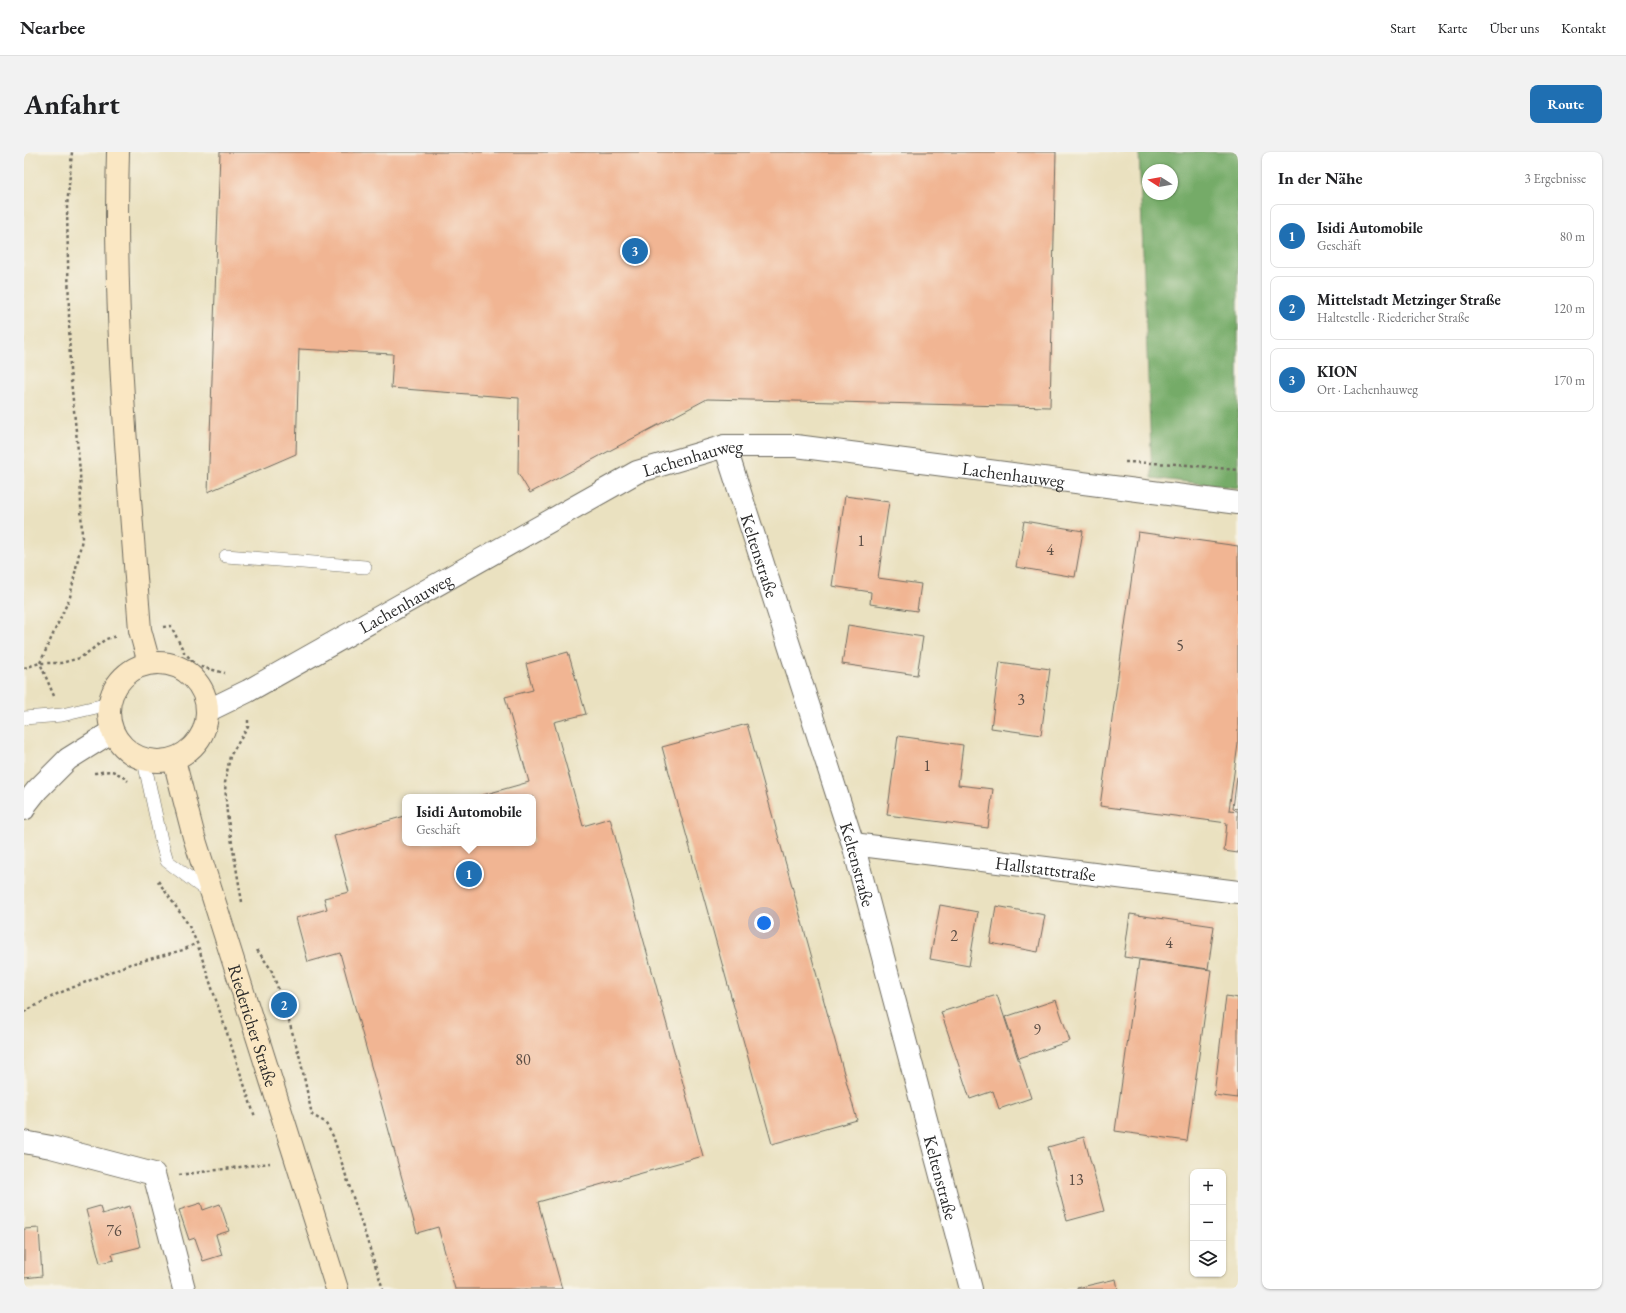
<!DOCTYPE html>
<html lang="de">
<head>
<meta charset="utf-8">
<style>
  :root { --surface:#fff; --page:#f2f2f2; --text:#202124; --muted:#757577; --line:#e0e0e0; --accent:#1f6fb2 }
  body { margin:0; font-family:"EB Garamond",serif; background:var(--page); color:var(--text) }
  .controls { position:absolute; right:12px; bottom:12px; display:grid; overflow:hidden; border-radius:8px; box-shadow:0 1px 3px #0004 }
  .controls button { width:36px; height:36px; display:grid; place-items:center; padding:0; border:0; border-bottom:1px solid var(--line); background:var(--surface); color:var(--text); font:20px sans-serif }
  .compass { position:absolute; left:1118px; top:12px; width:36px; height:36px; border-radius:50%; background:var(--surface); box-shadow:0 1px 3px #0004; rotate:281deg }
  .you { position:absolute; left:740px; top:771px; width:14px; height:14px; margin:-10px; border:3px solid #fff; border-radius:50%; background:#1a73e8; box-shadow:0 0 0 6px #1a73e833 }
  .badge { display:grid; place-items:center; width:26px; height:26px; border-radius:50%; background:var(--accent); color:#fff; font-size:13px; font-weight:700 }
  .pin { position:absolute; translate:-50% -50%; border:2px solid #fff; box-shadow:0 1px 4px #0006 }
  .popup { position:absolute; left:378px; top:642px; width:134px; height:52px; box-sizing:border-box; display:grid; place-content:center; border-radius:8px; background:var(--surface); filter:drop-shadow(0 1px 3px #0005); font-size:13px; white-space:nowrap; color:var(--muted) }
  .popup b { font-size:15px; color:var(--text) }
  .popup::after { content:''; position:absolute; left:50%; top:100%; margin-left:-8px; border:8px solid transparent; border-top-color:var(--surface) }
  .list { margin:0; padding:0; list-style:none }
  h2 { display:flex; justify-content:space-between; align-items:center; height:52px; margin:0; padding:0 16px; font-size:17px }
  h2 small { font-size:13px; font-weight:400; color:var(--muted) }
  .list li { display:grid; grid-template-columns:26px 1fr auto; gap:12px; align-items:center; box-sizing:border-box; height:64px; margin:0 8px 8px; padding:0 8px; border:1px solid var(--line); border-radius:8px }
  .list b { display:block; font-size:15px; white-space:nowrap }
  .list p { margin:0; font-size:13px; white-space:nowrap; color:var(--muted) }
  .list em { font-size:13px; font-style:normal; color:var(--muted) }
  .icon { flex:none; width:22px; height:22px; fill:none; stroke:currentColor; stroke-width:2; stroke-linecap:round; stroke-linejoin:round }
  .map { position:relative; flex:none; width:1214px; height:1137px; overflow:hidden; border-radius:8px }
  header { display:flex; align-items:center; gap:24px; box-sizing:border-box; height:56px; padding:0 20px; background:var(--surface); border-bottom:1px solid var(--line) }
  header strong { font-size:19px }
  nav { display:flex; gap:22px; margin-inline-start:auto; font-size:14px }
  .intro { display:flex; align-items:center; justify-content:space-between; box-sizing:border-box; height:96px; padding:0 24px }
  h1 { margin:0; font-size:28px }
  .button { padding:10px 18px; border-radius:8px; background:var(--accent); color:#fff; font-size:14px; font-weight:700 }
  main { display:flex; gap:24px; padding:0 24px }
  aside { flex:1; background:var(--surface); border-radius:8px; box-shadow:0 1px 3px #0004 }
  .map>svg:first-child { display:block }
  .forest { fill:#75ab67; stroke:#506b49; fill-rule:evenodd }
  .building { fill:#f1b593 }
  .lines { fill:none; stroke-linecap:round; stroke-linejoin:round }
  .lane-casing { stroke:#6e6b5f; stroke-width:14 }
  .street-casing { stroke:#6e6b5f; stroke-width:24 }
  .secondary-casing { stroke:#6e6b5f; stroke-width:24 }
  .path { stroke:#6e6b5f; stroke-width:2.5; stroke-dasharray:3 3; stroke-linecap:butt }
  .lane { stroke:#fff; stroke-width:13 }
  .street { stroke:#fff; stroke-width:22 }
  .secondary { stroke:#fae7c3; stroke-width:22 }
  .labels { text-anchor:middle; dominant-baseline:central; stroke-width:3; stroke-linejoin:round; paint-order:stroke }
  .number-label { font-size:16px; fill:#5c4e45 }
  .street-label { font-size:18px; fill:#2b2b2b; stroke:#f7f3e8 }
</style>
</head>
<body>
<header>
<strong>Nearbee</strong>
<nav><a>Start</a><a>Karte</a><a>Über uns</a><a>Kontakt</a></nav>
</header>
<div class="intro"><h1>Anfahrt</h1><a class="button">Route</a></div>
<main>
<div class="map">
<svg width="1214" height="1137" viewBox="0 0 1214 1137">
  <rect width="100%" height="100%" fill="#f7f3e8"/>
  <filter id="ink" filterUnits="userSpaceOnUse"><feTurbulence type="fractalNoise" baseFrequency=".025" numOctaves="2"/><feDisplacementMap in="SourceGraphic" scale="8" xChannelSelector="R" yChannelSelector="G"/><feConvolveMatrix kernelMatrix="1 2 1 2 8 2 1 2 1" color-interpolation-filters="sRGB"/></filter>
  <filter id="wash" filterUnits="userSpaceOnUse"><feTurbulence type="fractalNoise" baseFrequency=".012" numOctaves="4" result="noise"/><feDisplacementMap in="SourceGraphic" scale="16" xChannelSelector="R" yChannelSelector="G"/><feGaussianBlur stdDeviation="0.9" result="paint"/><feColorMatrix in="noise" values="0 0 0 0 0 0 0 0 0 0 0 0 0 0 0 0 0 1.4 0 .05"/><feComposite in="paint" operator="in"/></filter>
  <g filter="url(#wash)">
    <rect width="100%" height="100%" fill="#eae1c0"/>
    <path class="forest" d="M 1115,0 L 1214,0 L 1214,336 L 1128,326 ZM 1124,18 L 1148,18 L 1148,42 L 1124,42 Z"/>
    <g id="blocks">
      <g class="building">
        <path d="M 196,0 L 1032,0 L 1026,255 L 683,247 L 506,341 L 494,321 L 495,246 L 367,236 L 369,202 L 275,197 L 272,302 L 184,340 Z"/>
        <path d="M 821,344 L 865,350 L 854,426 L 897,432 L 893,459 L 846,452 L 847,440 L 808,434 Z"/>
        <path d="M 1000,369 L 1059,379 L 1051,425 L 992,415 Z"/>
        <path d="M 1114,380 L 1214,394 L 1214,592 L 1205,658 L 1214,659 L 1214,701 L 1200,699 L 1203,671 L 1076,654 Z"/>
        <path d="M 824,473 L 899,485 L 893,523 L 818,512 Z"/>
        <path d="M 544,500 L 562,562 L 530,570 L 559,674 L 586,666 L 679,1004 L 514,1050 L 538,1137 L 431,1137 L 414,1075 L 393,1081 L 316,801 L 284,810 L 272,766 L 303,757 L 300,746 L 325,740 L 310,684 L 381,664 L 381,691 L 509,691 L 509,645 L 452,645 L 505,630 L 481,545 L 509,538 L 502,512 Z"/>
        <path d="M 976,510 L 1026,517 L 1017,583 L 967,576 Z"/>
        <path d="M 723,572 L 833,968 L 748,992 L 638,595 Z"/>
        <path d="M 874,584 L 939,593 L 934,633 L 969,637 L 964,676 L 863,663 Z"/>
        <path d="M 1213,625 L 1214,625 L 1214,657 L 1209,656 Z"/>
        <path d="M 916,753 L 954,760 L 945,814 L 906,807 Z"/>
        <path d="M 972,754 L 1021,763 L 1014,800 L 966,791 Z"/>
        <path d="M 1106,762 L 1190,774 L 1184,817 L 1100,805 Z"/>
        <path d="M 1115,808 L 1187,818 L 1163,989 L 1091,979 Z"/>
        <path d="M 973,843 L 1007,946 L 975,957 L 969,939 L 946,947 L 917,860 Z"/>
        <path d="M 1202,844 L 1214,846 L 1214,946 L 1190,943 Z"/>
        <path d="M 1032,848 L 1046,889 L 995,906 L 981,865 Z"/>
        <path d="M 1060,985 L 1080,1059 L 1043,1069 L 1024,995 Z"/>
        <path d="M 177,1051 L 179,1058 L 196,1052 L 205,1079 L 192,1083 L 198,1103 L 179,1109 L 171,1086 L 165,1088 L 155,1058 Z"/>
        <path d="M 76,1054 L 78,1062 L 106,1054 L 116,1095 L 88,1102 L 90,1108 L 76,1111 L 62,1058 Z"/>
        <path d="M 15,1076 L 18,1124 L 0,1126 L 0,1077 Z"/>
        <path d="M 1092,1127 L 1094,1137 L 1053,1137 L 1053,1136 Z"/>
      </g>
    </g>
  </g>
  <g filter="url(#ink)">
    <use href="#blocks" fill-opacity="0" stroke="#6e6b5f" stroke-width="1"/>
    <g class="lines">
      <defs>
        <g id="lane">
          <path d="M 202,404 L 341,415"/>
          <path d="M 0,566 L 38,563 L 85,552"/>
          <path d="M 120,609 L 137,688 L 143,709 L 187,742"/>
        </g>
        <g id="street">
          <path id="s1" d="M 701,294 L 829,692 L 947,1137"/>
          <path id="s2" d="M 183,559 L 224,539 L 613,320 L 701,294 L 772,294 L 1214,351"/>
          <path d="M 0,657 L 2,652 L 13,638 L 44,607 L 87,580"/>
          <path id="s3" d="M 829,692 L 1214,740"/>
          <path d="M 0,990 L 27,995 L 130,1022 L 160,1137"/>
        </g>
        <g id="secondary">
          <path d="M 94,0 C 89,159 104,319 116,478 L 125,511"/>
          <circle cx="134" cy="560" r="49"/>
          <path id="s4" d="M 150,608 L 170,685 L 313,1137"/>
        </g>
      </defs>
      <use href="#lane" class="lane-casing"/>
      <use href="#street" class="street-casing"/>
      <use href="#secondary" class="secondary-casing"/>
      <g class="path">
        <path d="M 1101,310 L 1153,312 L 1214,318"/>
        <path d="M 139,475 L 147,474 L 160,500 L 173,514 L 201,521"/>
        <path d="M 0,516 L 16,511 L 37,511 L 56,506 L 82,487 L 93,484"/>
        <path d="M 30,544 L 16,511 L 46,445 L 58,387 L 56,319 L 46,218 L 43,55 L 48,0"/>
        <path d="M 70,621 C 89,619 88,616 104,629"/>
        <path d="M 134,729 L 164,772 L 173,791 L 231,965"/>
        <path d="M 218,750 L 203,662 L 201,631 L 206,604 L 224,575 L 224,566"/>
        <path d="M 233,798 L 247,817 L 260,853 L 276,906 L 288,963 L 301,970 L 309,984 L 359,1137"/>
        <path d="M 0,860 L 33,842 L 103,813 L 159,798 L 173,791"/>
        <path d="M 155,1023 L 246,1011"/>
      </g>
      <use href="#lane" class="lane"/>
      <use href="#street" class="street"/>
      <use href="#secondary" class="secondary"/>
    </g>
  </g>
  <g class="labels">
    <g class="number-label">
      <text x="837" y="388">1</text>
      <text x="1026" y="397">4</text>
      <text x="1156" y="493">5</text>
      <text x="997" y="547">3</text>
      <text x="903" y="613">1</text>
      <text x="930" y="783">2</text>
      <text x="1145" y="790">4</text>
      <text x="1013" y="877">9</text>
      <text x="499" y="907">80</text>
      <text x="1052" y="1027">13</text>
      <text x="90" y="1078">76</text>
    </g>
    <g class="street-label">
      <text stroke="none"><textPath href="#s2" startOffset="550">Lachenhauweg</textPath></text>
      <text stroke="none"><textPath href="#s2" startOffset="874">Lachenhauweg</textPath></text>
      <text stroke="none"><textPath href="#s1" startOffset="115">Keltenstraße</textPath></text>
      <text stroke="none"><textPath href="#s2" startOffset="226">Lachenhauweg</textPath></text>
      <text stroke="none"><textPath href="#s1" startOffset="439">Keltenstraße</textPath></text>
      <text stroke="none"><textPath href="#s3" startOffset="194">Hallstattstraße</textPath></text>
      <text stroke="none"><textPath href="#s4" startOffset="277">Riedericher Straße</textPath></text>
      <text stroke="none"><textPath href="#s1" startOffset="763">Keltenstraße</textPath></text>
    </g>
  </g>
</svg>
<div class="controls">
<button>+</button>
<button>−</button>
<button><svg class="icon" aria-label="layers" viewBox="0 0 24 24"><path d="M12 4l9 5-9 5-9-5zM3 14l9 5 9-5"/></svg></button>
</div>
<svg class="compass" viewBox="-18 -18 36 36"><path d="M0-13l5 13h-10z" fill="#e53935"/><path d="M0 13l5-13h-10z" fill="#757577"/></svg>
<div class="you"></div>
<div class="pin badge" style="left:445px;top:722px">1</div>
<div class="popup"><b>Isidi Automobile</b>Geschäft</div>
<div class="pin badge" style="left:260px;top:853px">2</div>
<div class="pin badge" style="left:611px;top:99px">3</div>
</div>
<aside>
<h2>In der Nähe<small>3 Ergebnisse</small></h2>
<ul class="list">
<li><span class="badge">1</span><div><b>Isidi Automobile</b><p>Geschäft</p></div><em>80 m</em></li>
<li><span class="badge">2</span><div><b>Mittelstadt Metzinger Straße</b><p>Haltestelle · Riedericher Straße</p></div><em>120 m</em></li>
<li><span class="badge">3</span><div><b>KION</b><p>Ort · Lachenhauweg</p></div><em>170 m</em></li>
</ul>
</aside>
</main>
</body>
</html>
